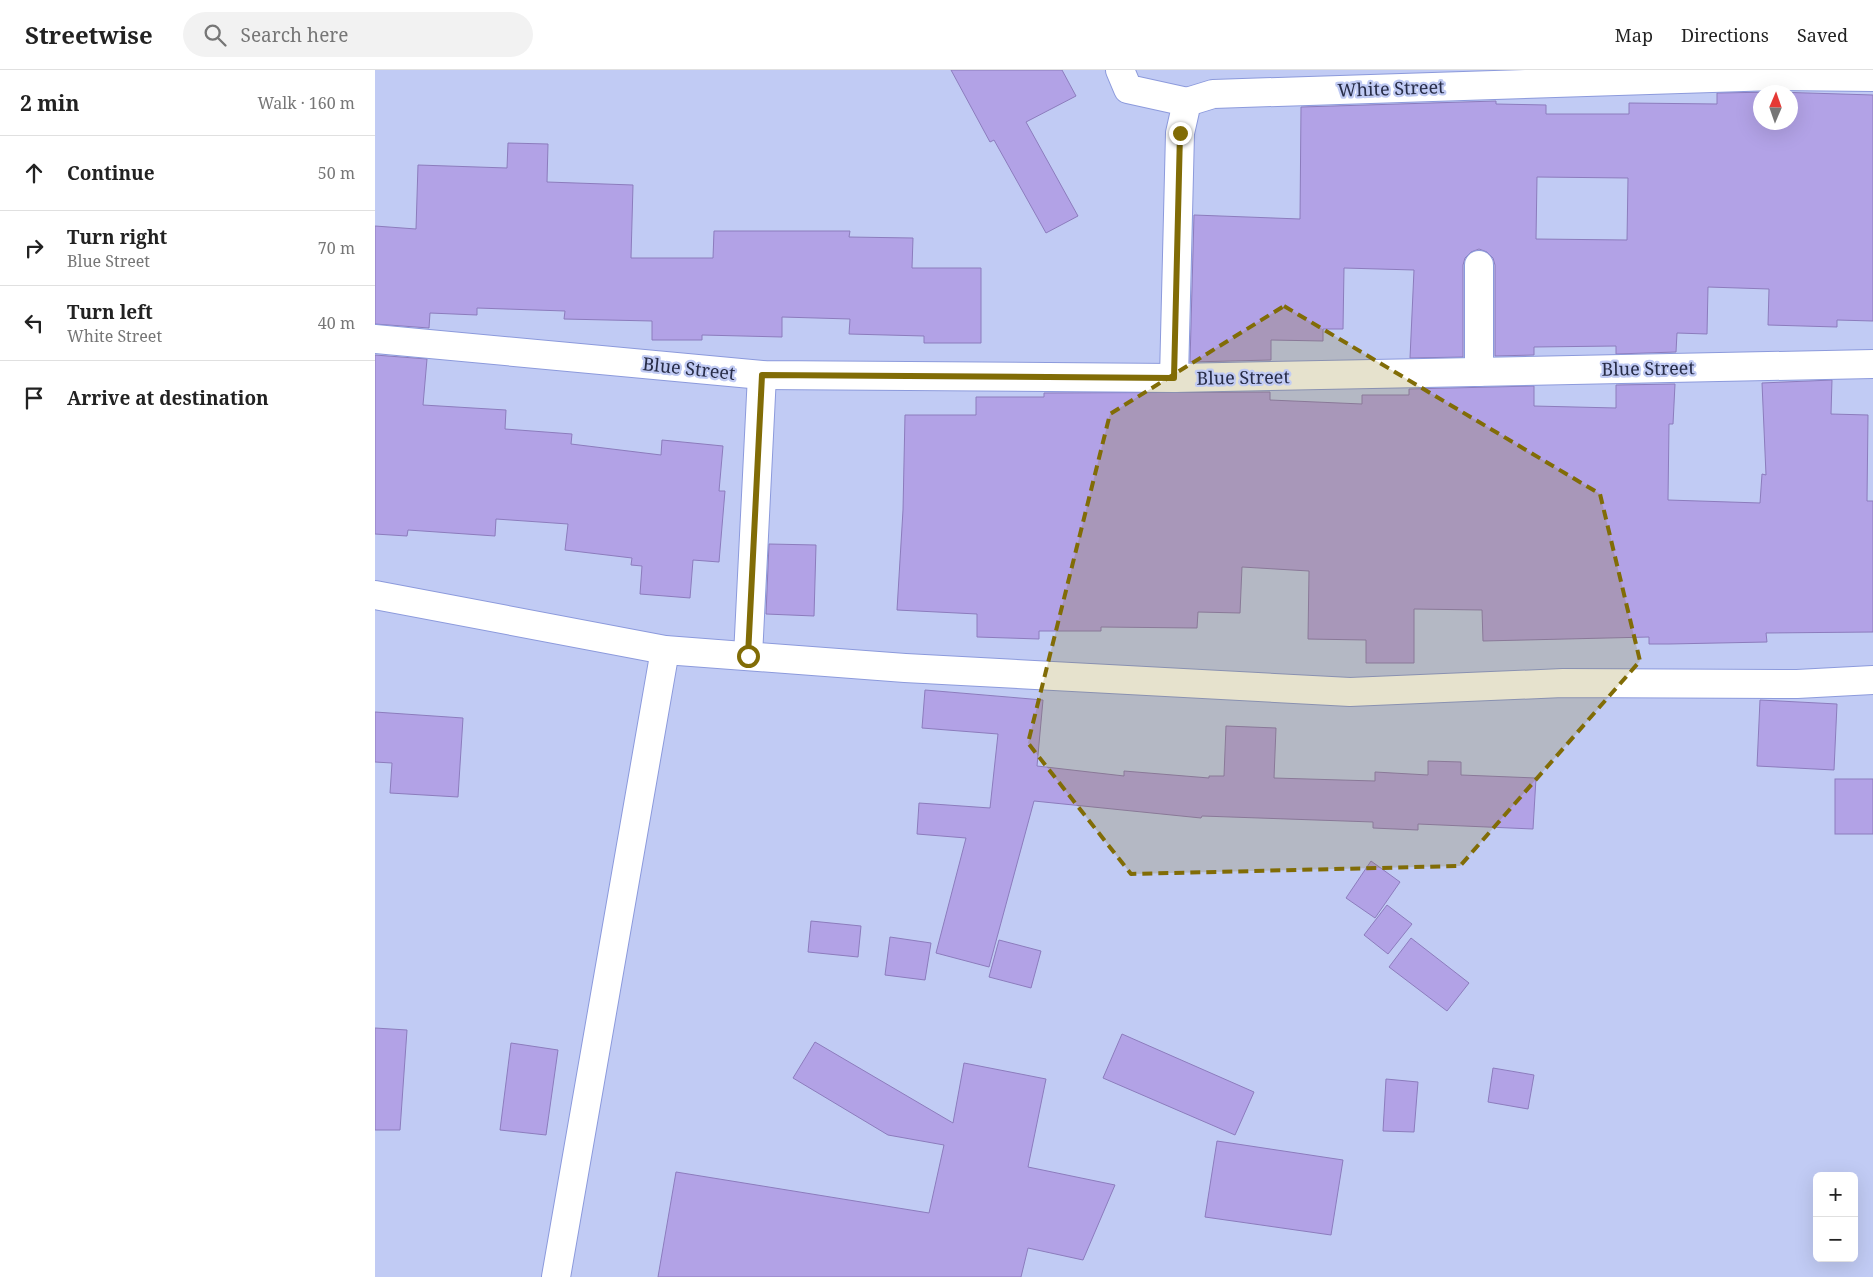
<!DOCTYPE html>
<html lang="en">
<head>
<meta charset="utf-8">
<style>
  :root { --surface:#fff; --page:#f2f2f2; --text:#222; --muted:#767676; --line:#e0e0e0 }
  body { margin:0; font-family:"Noto Serif",serif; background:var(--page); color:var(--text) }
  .controls { position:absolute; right:15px; bottom:15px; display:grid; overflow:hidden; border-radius:8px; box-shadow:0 5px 20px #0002 }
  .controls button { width:45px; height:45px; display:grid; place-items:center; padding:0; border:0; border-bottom:1px solid var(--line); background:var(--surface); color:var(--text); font:25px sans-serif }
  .compass { position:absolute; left:1378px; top:15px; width:45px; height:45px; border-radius:50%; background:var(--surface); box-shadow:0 5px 20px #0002; rotate:2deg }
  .stop { position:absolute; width:15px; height:15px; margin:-11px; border:4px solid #816c06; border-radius:50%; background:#fff }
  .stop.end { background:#816c06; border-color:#fff; box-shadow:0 1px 5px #0008 }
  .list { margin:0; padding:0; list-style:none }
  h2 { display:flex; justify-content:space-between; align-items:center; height:65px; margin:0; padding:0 20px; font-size:21px }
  h2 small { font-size:16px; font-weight:400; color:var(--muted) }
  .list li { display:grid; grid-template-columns:32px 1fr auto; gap:15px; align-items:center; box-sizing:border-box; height:75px; padding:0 20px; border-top:1px solid var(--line) }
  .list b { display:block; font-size:19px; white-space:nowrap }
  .list p { margin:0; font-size:16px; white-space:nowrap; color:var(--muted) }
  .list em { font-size:16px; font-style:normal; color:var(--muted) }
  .icon { flex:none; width:28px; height:28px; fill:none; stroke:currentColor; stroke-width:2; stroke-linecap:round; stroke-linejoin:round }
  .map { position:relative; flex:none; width:1498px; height:1207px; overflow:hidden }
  header { display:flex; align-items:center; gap:30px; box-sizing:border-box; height:70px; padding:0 25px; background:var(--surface); border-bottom:1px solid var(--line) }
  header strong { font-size:24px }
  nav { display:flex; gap:28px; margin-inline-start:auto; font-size:18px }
  .search { width:350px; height:45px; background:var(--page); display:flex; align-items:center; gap:12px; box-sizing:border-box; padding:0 18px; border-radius:28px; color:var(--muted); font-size:19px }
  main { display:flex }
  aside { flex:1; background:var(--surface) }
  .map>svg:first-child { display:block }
  .building { fill:#b2a2e6; stroke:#8c7cbd; fill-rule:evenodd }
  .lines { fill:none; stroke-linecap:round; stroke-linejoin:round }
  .minor-casing { stroke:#8c9adc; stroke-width:30 }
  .minor { stroke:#fff; stroke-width:28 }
  .route { stroke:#816c06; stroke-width:6 }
  .marked { fill:#816c06; fill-opacity:0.2; stroke:#816c06; stroke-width:4; stroke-dasharray:10 6; stroke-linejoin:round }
  .labels { text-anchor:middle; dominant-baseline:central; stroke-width:4.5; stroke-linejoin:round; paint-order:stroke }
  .street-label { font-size:18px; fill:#272c47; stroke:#c1cbf4 }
</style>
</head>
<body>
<header>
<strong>Streetwise</strong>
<div class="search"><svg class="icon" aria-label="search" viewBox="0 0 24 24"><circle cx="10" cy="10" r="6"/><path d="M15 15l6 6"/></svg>Search here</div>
<nav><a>Map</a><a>Directions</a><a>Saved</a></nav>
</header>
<main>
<aside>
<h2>2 min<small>Walk · 160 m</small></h2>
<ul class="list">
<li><svg class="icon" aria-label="ahead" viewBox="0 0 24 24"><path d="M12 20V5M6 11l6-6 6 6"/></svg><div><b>Continue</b></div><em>50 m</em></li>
<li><svg class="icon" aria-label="right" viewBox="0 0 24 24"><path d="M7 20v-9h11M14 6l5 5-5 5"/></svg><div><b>Turn right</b><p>Blue Street</p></div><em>70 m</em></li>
<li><svg class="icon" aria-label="left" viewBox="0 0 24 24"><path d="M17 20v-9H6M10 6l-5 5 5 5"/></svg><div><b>Turn left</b><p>White Street</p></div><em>40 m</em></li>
<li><svg class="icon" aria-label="arrive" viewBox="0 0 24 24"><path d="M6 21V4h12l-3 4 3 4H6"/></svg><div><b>Arrive at destination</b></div></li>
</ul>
</aside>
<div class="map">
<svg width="1498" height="1207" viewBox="0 0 1498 1207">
  <rect width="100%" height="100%" fill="#c1cbf4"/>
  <g class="building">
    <path d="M 576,0 L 687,0 L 701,26 L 651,52 L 703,146 L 671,163 L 619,70 L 615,72 Z"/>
    <path d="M 1400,22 L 1498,25 L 1498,251 L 1462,250 L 1462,257 L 1393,255 L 1394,219 L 1333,217 L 1332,264 L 1302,263 L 1301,282 L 1241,284 L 1241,276 L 1159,277 L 1159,285 L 1120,286 L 1120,195 L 1118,188 L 1112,182 L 1104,179 L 1096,182 L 1090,188 L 1088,195 L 1088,287 L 1035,288 L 1039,200 L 969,198 L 968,259 L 948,259 L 948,271 L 896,270 L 896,290 L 815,292 L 819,145 L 925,149 L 926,37 L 1121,31 L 1121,34 L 1171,35 L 1171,44 L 1254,44 L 1254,33 L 1342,34 L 1342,23 ZM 1386,22 L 1416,22 L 1416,52 L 1386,52 ZM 1162,107 L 1253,108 L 1252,170 L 1161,169 Z"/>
    <path d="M 133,73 L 173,74 L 172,112 L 258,115 L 256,188 L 338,188 L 339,161 L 475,161 L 474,167 L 538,168 L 537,198 L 606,198 L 606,273 L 549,273 L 549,266 L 474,264 L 475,249 L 407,247 L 407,267 L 327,265 L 327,270 L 277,270 L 277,251 L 189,249 L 190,241 L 102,238 L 102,245 L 55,243 L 54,258 L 0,254 L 0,156 L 41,159 L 43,95 L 132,98 Z"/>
    <path d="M 0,285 L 52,289 L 48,335 L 131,340 L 130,359 L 197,364 L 196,374 L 286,385 L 287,370 L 348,376 L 344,421 L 350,421 L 344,492 L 318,490 L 315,528 L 265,524 L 267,496 L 256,495 L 257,488 L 190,480 L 193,454 L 121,449 L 120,466 L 33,460 L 32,466 L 0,464 Z"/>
    <path d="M 1457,310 L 1456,344 L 1493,345 L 1492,431 L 1498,431 L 1498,562 L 1391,563 L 1392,572 L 1294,574 L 1274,574 L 1274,567 L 1108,571 L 1107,540 L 1039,539 L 1039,593 L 991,593 L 991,570 L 933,569 L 934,501 L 867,497 L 865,543 L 823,542 L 822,558 L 726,557 L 726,561 L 664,561 L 664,569 L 602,567 L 602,544 L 522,540 L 528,440 L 530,345 L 601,345 L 601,327 L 669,327 L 669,323 L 895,322 L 895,330 L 987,334 L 987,325 L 1034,325 L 1034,319 L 1159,316 L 1159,336 L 1241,338 L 1241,315 L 1300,314 L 1298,354 L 1294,354 L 1293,430 L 1385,433 L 1387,404 L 1391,405 L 1387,313 Z"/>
    <path d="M 394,474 L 441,475 L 439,546 L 391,544 Z"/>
    <path d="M 550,620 L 668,630 L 662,696 L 749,706 L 749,701 L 834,708 L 834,706 L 849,706 L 851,656 L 901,658 L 899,708 L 1000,711 L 1000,702 L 1053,705 L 1053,691 L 1086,692 L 1086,705 L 1161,708 L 1158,759 L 1043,754 L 1043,760 L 998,758 L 998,752 L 827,746 L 826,748 L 659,731 L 614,897 L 561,883 L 591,768 L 542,764 L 544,733 L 615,738 L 623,664 L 547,658 Z"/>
    <path d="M 1385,630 L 1462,634 L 1459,700 L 1382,696 Z"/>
    <path d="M 0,642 L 88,648 L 83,727 L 15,723 L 17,693 L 0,692 Z"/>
    <rect x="1460" y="709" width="38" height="55"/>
    <path d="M 996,791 L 1025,812 L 1000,848 L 971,828 Z"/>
    <path d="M 1012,835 L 1037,854 L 1013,884 L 989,865 Z"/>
    <path d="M 436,851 L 486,856 L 483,887 L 433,882 Z"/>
    <path d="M 515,867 L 556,873 L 550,910 L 510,905 Z"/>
    <path d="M 1036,868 L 1094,913 L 1072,941 L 1014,897 Z"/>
    <path d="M 624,870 L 666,881 L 656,918 L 614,907 Z"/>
    <path d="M 0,958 L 32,960 L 25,1060 L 0,1060 Z"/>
    <path d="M 747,964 L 879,1022 L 860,1065 L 728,1008 Z"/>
    <path d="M 440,972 L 578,1053 L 589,993 L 671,1009 L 653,1097 L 740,1115 L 708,1190 L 653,1178 L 646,1207 L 283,1207 L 301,1102 L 554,1143 L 569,1075 L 513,1065 L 418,1008 Z"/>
    <path d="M 136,973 L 183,980 L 171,1065 L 125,1060 Z"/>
    <path d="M 1118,998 L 1159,1005 L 1153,1039 L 1113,1032 Z"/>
    <path d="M 1011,1009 L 1043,1012 L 1039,1062 L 1008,1061 Z"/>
    <path d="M 842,1071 L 968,1090 L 956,1165 L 830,1147 Z"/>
  </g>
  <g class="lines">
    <defs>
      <g id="minor">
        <path d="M 745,0 L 753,19 L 812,32"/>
        <path d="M 0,269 L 387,305 L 799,308 L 1498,294"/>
        <path d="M 1104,302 L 1104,195"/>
        <path d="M 799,308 L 805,63 L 812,32 L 838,24 L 1400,6 L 1498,7"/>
        <path d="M 0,525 L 290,580 L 530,598 L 975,622 L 1188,613 L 1422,614 L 1498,610"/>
        <path d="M 373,586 L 387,305"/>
        <path d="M 181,1207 L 290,580"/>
      </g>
    </defs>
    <use href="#minor" class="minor-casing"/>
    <use href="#minor" class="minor"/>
  </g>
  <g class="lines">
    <path class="route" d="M 373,586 L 387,305 L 799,308 L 805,63"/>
  </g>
  <path class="marked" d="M 909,236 L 1225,424 L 1265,591 L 1085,796 L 756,804 L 653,673 L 735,344 Z"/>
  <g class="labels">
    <g class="street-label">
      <text transform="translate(1016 18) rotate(-2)">White Street</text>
      <text transform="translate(314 298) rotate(6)">Blue Street</text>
      <text transform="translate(1273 298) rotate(-1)">Blue Street</text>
      <text transform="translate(868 307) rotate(-1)">Blue Street</text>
    </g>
  </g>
</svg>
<div class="controls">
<button>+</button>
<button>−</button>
</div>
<svg class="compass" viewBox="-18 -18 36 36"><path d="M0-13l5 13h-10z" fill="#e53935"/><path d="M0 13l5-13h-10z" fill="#767676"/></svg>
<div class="stop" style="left:373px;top:586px"></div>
<div class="stop end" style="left:805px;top:63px"></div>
</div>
</main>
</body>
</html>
